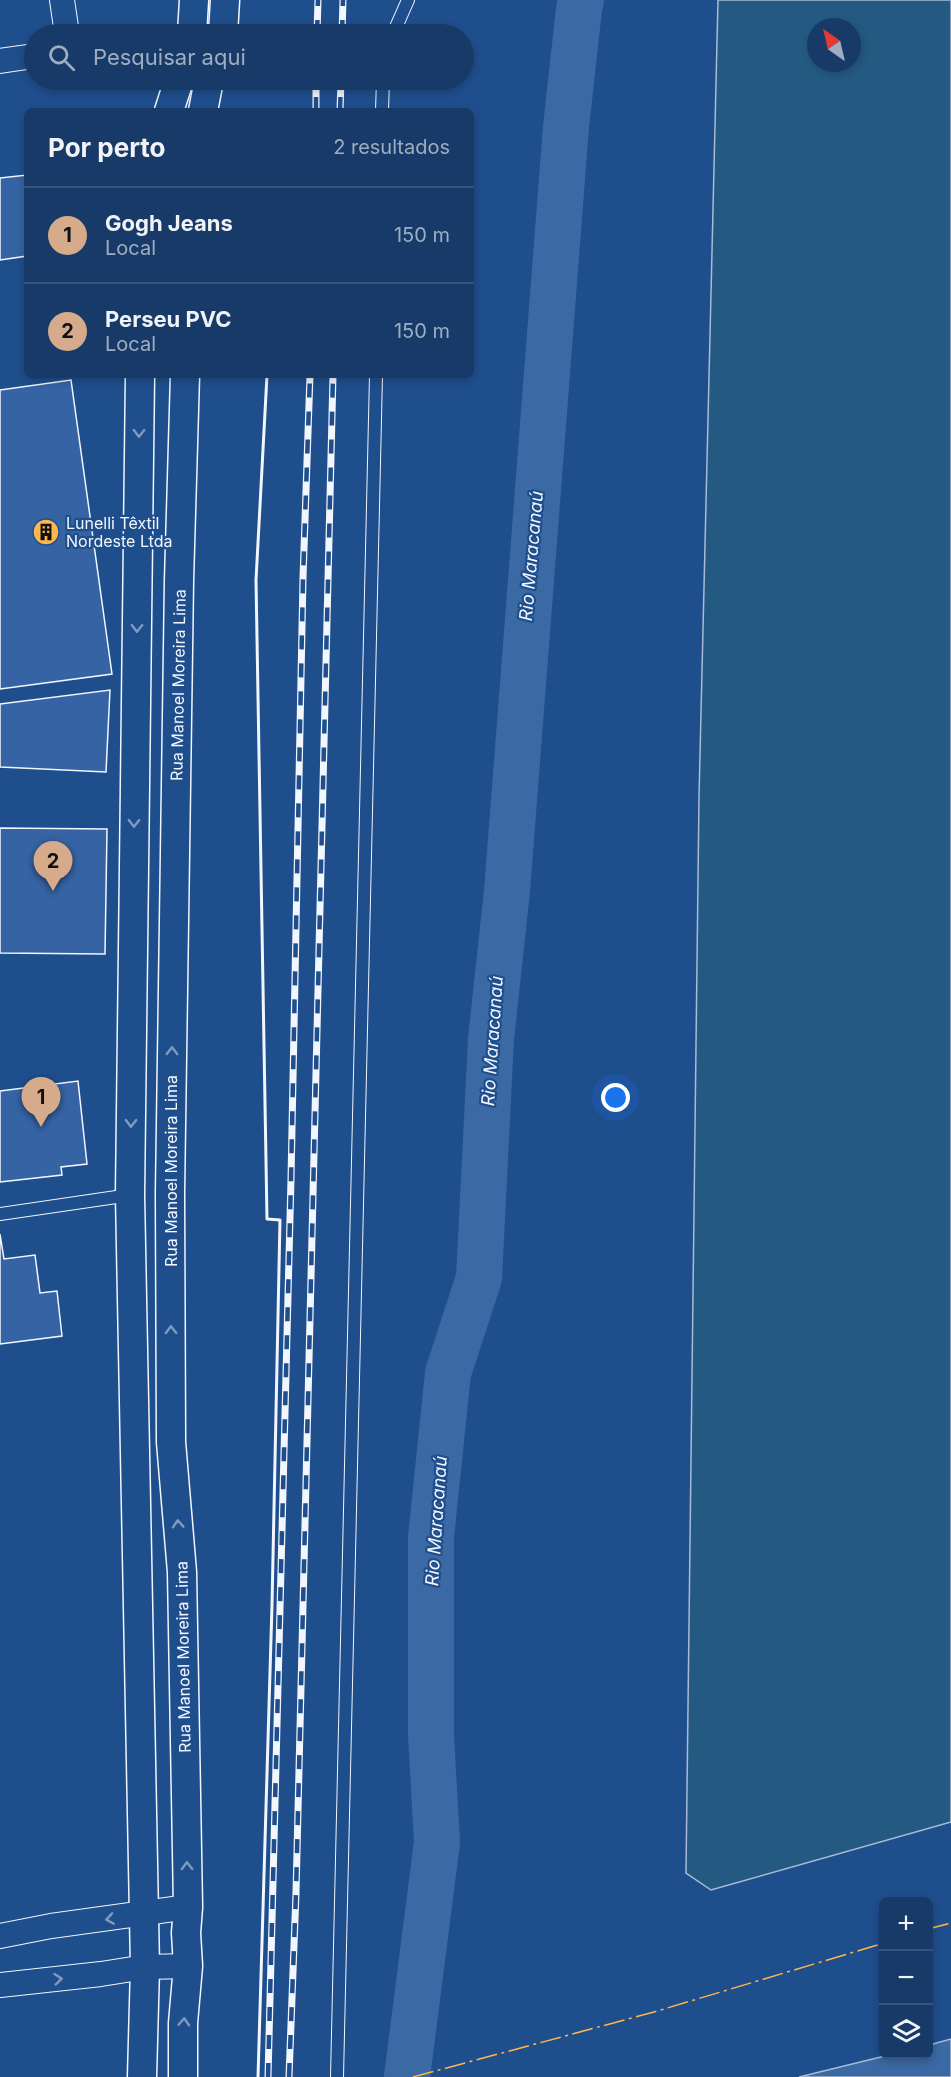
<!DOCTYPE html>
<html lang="pt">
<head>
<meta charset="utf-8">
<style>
  :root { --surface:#173a69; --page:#20416f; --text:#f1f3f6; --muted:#9eadc0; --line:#36547d; --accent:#d6ab8b }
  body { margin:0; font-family:Inter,sans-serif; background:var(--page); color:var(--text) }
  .controls { position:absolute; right:18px; bottom:18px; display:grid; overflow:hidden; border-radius:9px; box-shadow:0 3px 9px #0003 }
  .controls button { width:54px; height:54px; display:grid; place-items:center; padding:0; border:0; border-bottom:2px solid var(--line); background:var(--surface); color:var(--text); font:30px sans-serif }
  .compass { position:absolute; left:807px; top:18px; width:54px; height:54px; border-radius:50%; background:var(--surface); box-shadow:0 3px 9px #0003; rotate:326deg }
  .you { position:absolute; left:616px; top:1098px; width:21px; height:21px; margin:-15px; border:4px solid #fff; border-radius:50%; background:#1a73e8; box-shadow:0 0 0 9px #1a73e833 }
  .badge { display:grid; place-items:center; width:39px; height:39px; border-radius:50%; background:var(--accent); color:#111; font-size:20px; font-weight:700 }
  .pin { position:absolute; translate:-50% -50px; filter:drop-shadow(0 2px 3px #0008) }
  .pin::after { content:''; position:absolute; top:32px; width:21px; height:18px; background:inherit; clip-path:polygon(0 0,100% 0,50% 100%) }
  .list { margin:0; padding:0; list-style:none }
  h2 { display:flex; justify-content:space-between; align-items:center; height:78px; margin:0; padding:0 24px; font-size:26px }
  h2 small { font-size:20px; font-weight:400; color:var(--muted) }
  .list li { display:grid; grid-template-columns:39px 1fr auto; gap:18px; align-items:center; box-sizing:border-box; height:96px; padding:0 24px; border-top:2px solid var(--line) }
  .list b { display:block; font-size:22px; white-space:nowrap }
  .list p { margin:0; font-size:20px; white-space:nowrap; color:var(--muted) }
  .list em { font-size:20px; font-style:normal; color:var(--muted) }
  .icon { flex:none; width:33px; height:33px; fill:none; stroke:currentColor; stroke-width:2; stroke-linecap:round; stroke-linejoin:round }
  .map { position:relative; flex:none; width:951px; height:2077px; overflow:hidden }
  .search { position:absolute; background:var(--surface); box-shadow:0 3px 9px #0003; left:24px; top:24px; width:450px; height:66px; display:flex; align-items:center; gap:15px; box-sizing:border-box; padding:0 21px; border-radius:33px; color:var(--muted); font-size:22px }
  .panel { position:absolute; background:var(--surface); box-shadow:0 3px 9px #0003; left:24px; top:108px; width:450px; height:270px; border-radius:9px }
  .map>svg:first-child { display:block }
  .green { fill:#245a82; stroke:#a8bbd7; stroke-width:1.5; fill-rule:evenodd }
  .water { fill:#3b69a3; stroke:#a8bbd7; stroke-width:1.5 }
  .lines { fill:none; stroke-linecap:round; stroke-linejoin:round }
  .river { stroke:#3b69a3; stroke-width:46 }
  .building { fill:#3563a3; stroke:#f2f6ff; stroke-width:1.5 }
  .service-casing { stroke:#f2f6ff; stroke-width:14 }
  .minor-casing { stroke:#f2f6ff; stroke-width:26 }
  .tertiary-casing { stroke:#f2f6ff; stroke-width:31 }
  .service { stroke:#1f4e8c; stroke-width:12 }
  .minor { stroke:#1f4e8c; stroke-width:24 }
  .tertiary { stroke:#1f4e8c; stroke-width:28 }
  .rail-casing { stroke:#f2f6ff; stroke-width:7 }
  .rail { stroke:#1f4e8c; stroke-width:4.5; stroke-dasharray:14; stroke-linecap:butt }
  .wall { stroke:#f2f6ff; stroke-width:3 }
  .power { stroke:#ffb74d; stroke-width:1.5; stroke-dasharray:21 4.5 3 4.5; stroke-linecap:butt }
  .oneway { stroke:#7e9ac0 }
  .labels { text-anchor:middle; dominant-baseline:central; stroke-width:4.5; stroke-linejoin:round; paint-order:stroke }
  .poi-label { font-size:16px; fill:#f2f6ff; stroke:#1f4e8c; text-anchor:start }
  .street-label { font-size:16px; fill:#f2f6ff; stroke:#1f4e8c }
  .water-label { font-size:18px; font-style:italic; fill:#f2f6ff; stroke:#1f4e8c }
</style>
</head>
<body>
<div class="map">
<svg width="951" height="2077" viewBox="0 0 951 2077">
  <rect width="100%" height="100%" fill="#1f4e8c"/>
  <path class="green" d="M 718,0 L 951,0 L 951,1822 L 711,1890 L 686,1873 L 699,797 ZM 816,27 L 852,27 L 852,63 L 816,63 Z"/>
  <path class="water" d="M 951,2039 L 951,2077 L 799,2077 L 889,2055 L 928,2054 L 929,2045 Z"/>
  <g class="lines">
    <path class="river" d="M 407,2077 L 437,1842 L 431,1735 L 431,1537 L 448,1373 L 479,1278 L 491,1039 L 507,891 L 566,127 L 579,9 L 581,0"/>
  </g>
  <g class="building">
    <path d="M 27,175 L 27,256 L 0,260 L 0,178 Z"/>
    <path d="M 71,380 L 112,674 L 0,689 L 0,390 Z"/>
    <path d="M 110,690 L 106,772 L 0,767 L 0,704 Z"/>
    <path d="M 0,828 L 107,829 L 105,954 L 0,953 Z"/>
    <path d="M 78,1081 L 87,1164 L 61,1167 L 62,1175 L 0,1182 L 0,1091 Z"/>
    <path d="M 0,1234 L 4,1259 L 35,1255 L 40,1293 L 57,1291 L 62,1336 L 0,1344 Z"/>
  </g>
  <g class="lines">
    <defs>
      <g id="service">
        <path d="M 393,34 L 408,0"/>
        <path d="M 382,111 L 383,80"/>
        <path d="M 0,1214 L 130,1195"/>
        <path d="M 337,2077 L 376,375"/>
      </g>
      <g id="minor">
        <path d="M 62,0 L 67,34"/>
        <path d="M 0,61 L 34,56"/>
        <path d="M 0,1936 L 51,1926 L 188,1907"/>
        <path d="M 0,1985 L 101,1974 L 145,1967 L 188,1966"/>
      </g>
      <g id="tertiary">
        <path d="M 192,34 L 194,0"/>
        <path d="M 223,34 L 225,0"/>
        <path d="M 169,111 L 179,80"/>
        <path d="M 203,111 L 209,80"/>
        <path d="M 140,375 L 130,1195 L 145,1967 L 142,2077"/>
        <path d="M 183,2077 L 183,2023 L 188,1966 L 186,1933 L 188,1907 L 182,1572 L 171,1442 L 170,1193 L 179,581 L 185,375"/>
      </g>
    </defs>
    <use href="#service" class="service-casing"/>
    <use href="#minor" class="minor-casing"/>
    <use href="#tertiary" class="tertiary-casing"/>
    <use href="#service" class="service"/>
    <use href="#minor" class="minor"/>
    <use href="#tertiary" class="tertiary"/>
    <defs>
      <g id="rail">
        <path d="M 317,34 L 318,0"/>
        <path d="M 342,34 L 343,0"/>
        <path d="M 316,111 L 316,80"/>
        <path d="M 340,111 L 341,80"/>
        <path d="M 268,2077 L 291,1179 L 303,578 L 310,375"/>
        <path d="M 289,2077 L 296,1893 L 333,375"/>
      </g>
    </defs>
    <use href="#rail" class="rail-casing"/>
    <use href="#rail" class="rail"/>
    <path class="wall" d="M 258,2077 L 272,1605 L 280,1220 L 267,1219 L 256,580 L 267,375"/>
    <g class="power">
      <path d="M 928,1929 L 951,1923"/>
      <path d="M 413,2077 L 654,2012 L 884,1943"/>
    </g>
  </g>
  <defs><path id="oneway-chevron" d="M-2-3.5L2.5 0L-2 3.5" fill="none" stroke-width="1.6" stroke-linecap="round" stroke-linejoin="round" transform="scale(1.5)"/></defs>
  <g class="oneway">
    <use href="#oneway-chevron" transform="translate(139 433) rotate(91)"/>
    <use href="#oneway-chevron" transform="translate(137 628) rotate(91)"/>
    <use href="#oneway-chevron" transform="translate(134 823) rotate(91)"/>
    <use href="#oneway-chevron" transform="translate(172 1051) rotate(-89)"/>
    <use href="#oneway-chevron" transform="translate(131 1123) rotate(91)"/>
    <use href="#oneway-chevron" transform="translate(171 1330) rotate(-91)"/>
    <use href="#oneway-chevron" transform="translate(178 1524) rotate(-94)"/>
    <use href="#oneway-chevron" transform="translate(187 1866) rotate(-91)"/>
    <use href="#oneway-chevron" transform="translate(110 1919) rotate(171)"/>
    <use href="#oneway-chevron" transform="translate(58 1979) rotate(-6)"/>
    <use href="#oneway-chevron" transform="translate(184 2022) rotate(-87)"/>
  </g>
  <defs>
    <symbol id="building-disc" viewBox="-11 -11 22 22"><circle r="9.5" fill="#ffb74d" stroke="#1f4e8c"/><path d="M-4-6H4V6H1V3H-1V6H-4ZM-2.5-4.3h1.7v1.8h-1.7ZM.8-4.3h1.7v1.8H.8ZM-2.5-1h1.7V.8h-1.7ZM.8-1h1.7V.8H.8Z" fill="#111"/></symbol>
  </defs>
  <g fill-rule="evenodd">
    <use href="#building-disc" x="31" y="517" width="30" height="30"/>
  </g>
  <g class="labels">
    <g class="poi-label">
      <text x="66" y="523">Lunelli Têxtil<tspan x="66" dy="18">Nordeste Ltda</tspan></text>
    </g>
    <g class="street-label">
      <text transform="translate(178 685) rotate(-89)">Rua Manoel Moreira Lima</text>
      <text transform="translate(171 1171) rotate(-90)">Rua Manoel Moreira Lima</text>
      <text transform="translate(183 1657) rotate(-91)">Rua Manoel Moreira Lima</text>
    </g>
    <g class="water-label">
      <text transform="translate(531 556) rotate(-85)">Rio Maracanaú</text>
      <text transform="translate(492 1041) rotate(-86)">Rio Maracanaú</text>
      <text transform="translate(436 1521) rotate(-86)">Rio Maracanaú</text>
    </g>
  </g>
</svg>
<div class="controls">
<button>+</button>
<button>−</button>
<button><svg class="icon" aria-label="layers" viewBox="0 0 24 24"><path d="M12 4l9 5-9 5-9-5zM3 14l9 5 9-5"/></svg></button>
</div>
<svg class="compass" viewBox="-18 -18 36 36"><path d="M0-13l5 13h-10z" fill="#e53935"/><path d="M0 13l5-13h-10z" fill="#9eadc0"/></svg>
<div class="you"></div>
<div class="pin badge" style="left:41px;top:1127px">1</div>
<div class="pin badge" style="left:53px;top:891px">2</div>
<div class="search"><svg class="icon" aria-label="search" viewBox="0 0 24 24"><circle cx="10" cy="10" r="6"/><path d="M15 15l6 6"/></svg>Pesquisar aqui</div>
<section class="panel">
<h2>Por perto<small>2 resultados</small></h2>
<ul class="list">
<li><span class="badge">1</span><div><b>Gogh Jeans</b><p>Local</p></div><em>150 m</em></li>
<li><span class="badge">2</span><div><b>Perseu PVC</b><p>Local</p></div><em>150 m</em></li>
</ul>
</section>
</div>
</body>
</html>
